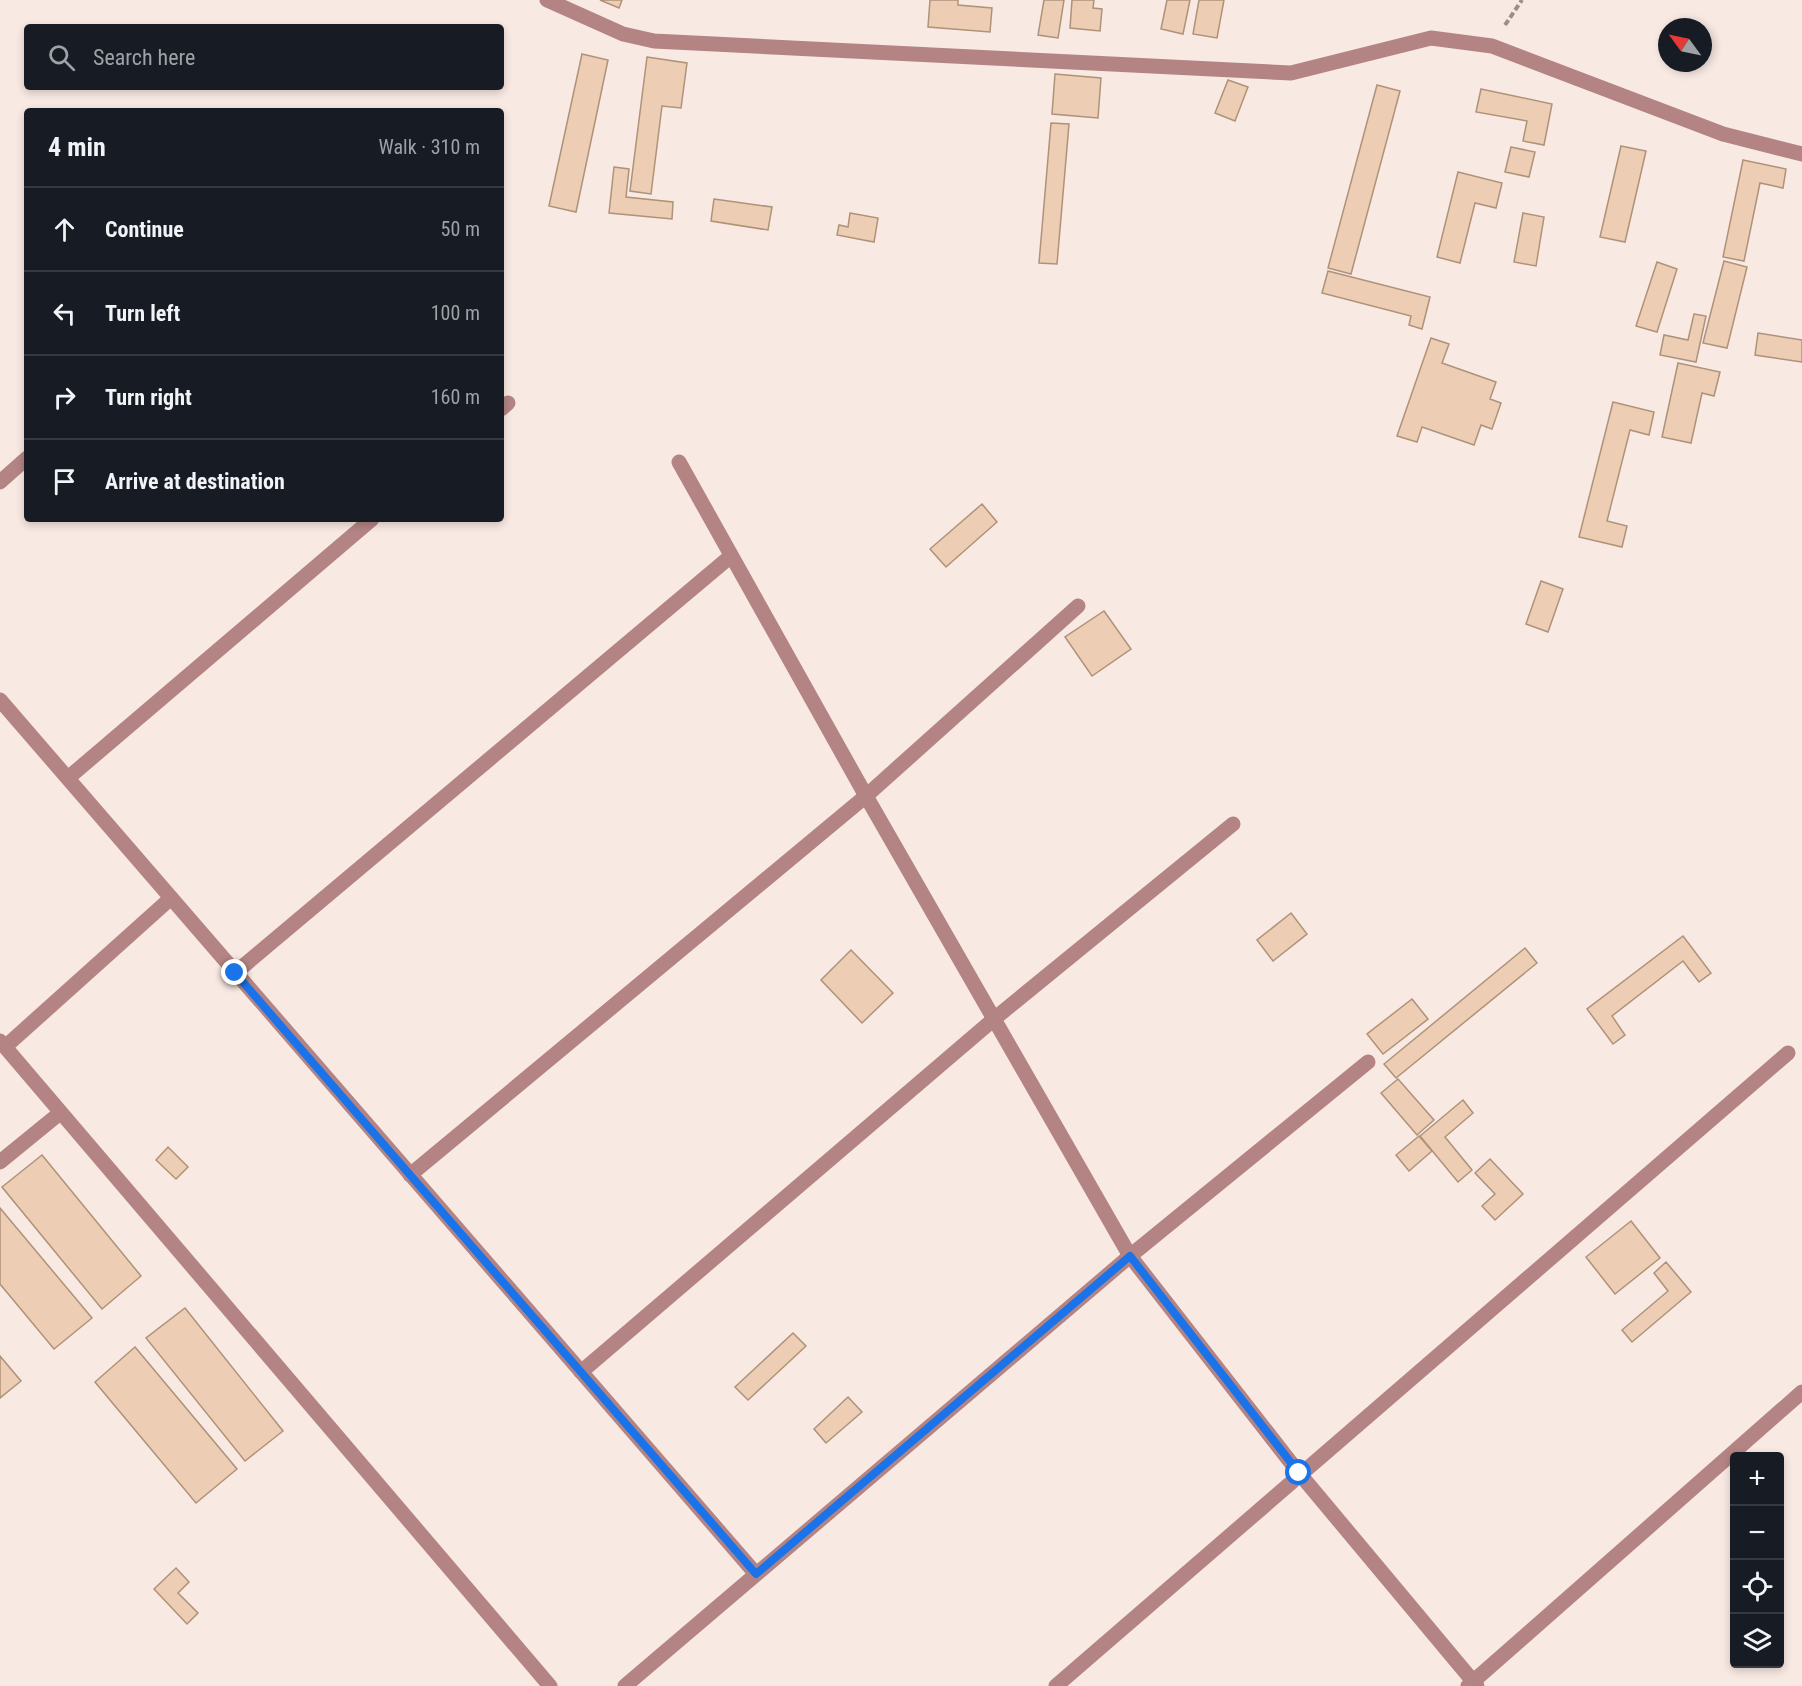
<!DOCTYPE html>
<html lang="en">
<head>
<meta charset="utf-8">
<style>
  :root { --surface:#171b24; --page:#242831; --text:#f1f3f6; --muted:#9ea1a6; --line:#363941 }
  body { margin:0; font-family:"Roboto Condensed",sans-serif; background:var(--page); color:var(--text) }
  .controls { position:absolute; right:18px; bottom:18px; display:grid; overflow:hidden; border-radius:6px; box-shadow:0 3px 9px #0003 }
  .controls button { width:54px; height:54px; display:grid; place-items:center; padding:0; border:0; border-bottom:2px solid var(--line); background:var(--surface); color:var(--text); font:30px sans-serif }
  .compass { position:absolute; left:1658px; top:18px; width:54px; height:54px; border-radius:50%; background:var(--surface); box-shadow:0 3px 9px #0003; rotate:303deg }
  .stop { position:absolute; width:18px; height:18px; margin:-14px; border:4px solid #1a73e8; border-radius:50%; background:#fff }
  .stop.end { background:#1a73e8; border-color:#fff; box-shadow:0 2px 6px #0008 }
  .list { margin:0; padding:0; list-style:none }
  h2 { display:flex; justify-content:space-between; align-items:center; height:78px; margin:0; padding:0 24px; font-size:26px }
  h2 small { font-size:20px; font-weight:400; color:var(--muted) }
  .list li { display:grid; grid-template-columns:39px 1fr auto; gap:18px; align-items:center; box-sizing:border-box; height:84px; padding:0 24px; border-top:2px solid var(--line) }
  .list b { display:block; font-size:22px; white-space:nowrap }
  .list em { font-size:20px; font-style:normal; color:var(--muted) }
  .icon { flex:none; width:33px; height:33px; fill:none; stroke:currentColor; stroke-width:2; stroke-linecap:round; stroke-linejoin:round }
  .map { position:relative; flex:none; width:1802px; height:1686px; overflow:hidden }
  .search { position:absolute; background:var(--surface); box-shadow:0 3px 9px #0003; left:24px; top:24px; width:480px; height:66px; display:flex; align-items:center; gap:15px; box-sizing:border-box; padding:0 21px; border-radius:6px; color:var(--muted); font-size:22px }
  .panel { position:absolute; background:var(--surface); box-shadow:0 3px 9px #0003; left:24px; top:108px; width:480px; height:414px; border-radius:6px }
  .map>svg:first-child { display:block }
  .building { fill:#edceb4; stroke:#ae9279; stroke-width:1.5 }
  .lines { fill:none; stroke-linecap:round; stroke-linejoin:round }
  .path { stroke:#9d8e88; stroke-width:4; stroke-dasharray:6 3; stroke-linecap:butt }
  .minor { stroke:#b38483; stroke-width:15 }
  .route { stroke:#1a73e8; stroke-width:8 }
</style>
</head>
<body>
<div class="map">
<svg width="1802" height="1686" viewBox="0 0 1802 1686">
  <rect width="100%" height="100%" fill="#f9e9e3"/>
  <g class="building">
    <path d="M 600,0 L 622,0 L 619,8 Z"/>
    <path d="M 930,0 L 958,0 L 958,5 L 992,8 L 990,32 L 928,27 Z"/>
    <path d="M 1044,0 L 1064,0 L 1058,38 L 1038,35 Z"/>
    <path d="M 1072,0 L 1094,0 L 1093,8 L 1102,9 L 1100,31 L 1070,28 Z"/>
    <path d="M 1167,0 L 1190,0 L 1183,34 L 1161,29 Z"/>
    <path d="M 1199,0 L 1224,0 L 1217,38 L 1193,34 Z"/>
    <path d="M 582,54 L 608,60 L 576,212 L 549,206 Z"/>
    <path d="M 647,57 L 687,63 L 681,108 L 662,106 L 651,194 L 630,191 Z"/>
    <path d="M 1055,74 L 1101,78 L 1098,118 L 1052,114 Z"/>
    <path d="M 1228,80 L 1248,87 L 1235,121 L 1215,113 Z"/>
    <path d="M 1377,85 L 1400,91 L 1351,274 L 1328,268 Z"/>
    <path d="M 1481,89 L 1552,104 L 1544,145 L 1523,141 L 1527,121 L 1476,112 Z"/>
    <path d="M 1051,123 L 1069,124 L 1057,264 L 1039,263 Z"/>
    <path d="M 1621,146 L 1646,151 L 1625,242 L 1600,237 Z"/>
    <path d="M 1511,147 L 1535,152 L 1529,177 L 1505,172 Z"/>
    <path d="M 1743,160 L 1786,169 L 1783,188 L 1760,183 L 1744,261 L 1723,257 Z"/>
    <path d="M 614,167 L 629,169 L 626,197 L 673,202 L 672,219 L 609,213 Z"/>
    <path d="M 1458,172 L 1502,183 L 1496,208 L 1475,203 L 1460,263 L 1437,257 Z"/>
    <path d="M 714,199 L 772,207 L 768,230 L 711,221 Z"/>
    <path d="M 850,213 L 878,218 L 874,242 L 837,235 L 839,225 L 848,227 Z"/>
    <path d="M 1523,213 L 1544,217 L 1536,266 L 1514,262 Z"/>
    <path d="M 1724,261 L 1747,267 L 1727,348 L 1703,343 Z"/>
    <path d="M 1657,262 L 1677,269 L 1657,332 L 1636,326 Z"/>
    <path d="M 1328,271 L 1430,297 L 1422,329 L 1409,325 L 1411,316 L 1322,293 Z"/>
    <path d="M 1694,314 L 1706,316 L 1696,362 L 1660,355 L 1664,335 L 1688,340 Z"/>
    <path d="M 1758,333 L 1802,340 L 1802,362 L 1755,355 Z"/>
    <path d="M 1431,338 L 1449,344 L 1442,363 L 1496,382 L 1490,399 L 1501,403 L 1492,429 L 1481,425 L 1474,445 L 1422,427 L 1417,442 L 1397,436 Z"/>
    <path d="M 1678,363 L 1720,372 L 1714,396 L 1702,393 L 1691,443 L 1662,437 Z"/>
    <path d="M 1613,402 L 1654,412 L 1649,435 L 1630,430 L 1607,521 L 1627,526 L 1622,547 L 1579,537 Z"/>
    <path d="M 982,504 L 997,522 L 946,567 L 930,549 Z"/>
    <path d="M 1541,581 L 1563,589 L 1548,632 L 1526,624 Z"/>
    <path d="M 1104,611 L 1131,649 L 1092,676 L 1065,637 Z"/>
    <path d="M 1291,913 L 1307,934 L 1273,961 L 1257,940 Z"/>
    <path d="M 1683,936 L 1711,973 L 1699,982 L 1683,961 L 1612,1016 L 1625,1035 L 1613,1044 L 1587,1009 Z"/>
    <path d="M 1525,948 L 1537,963 L 1396,1078 L 1384,1064 Z"/>
    <path d="M 851,950 L 893,993 L 862,1023 L 821,980 Z"/>
    <path d="M 1412,999 L 1428,1019 L 1383,1054 L 1367,1034 Z"/>
    <path d="M 1398,1079 L 1434,1120 L 1417,1135 L 1381,1093 Z"/>
    <path d="M 1463,1100 L 1473,1113 L 1445,1137 L 1472,1170 L 1458,1182 L 1420,1136 Z"/>
    <path d="M 1419,1136 L 1432,1151 L 1409,1171 L 1396,1155 Z"/>
    <path d="M 168,1147 L 188,1167 L 176,1179 L 156,1160 Z"/>
    <path d="M 42,1155 L 141,1276 L 102,1309 L 2,1187 Z"/>
    <path d="M 1490,1159 L 1523,1194 L 1495,1220 L 1482,1206 L 1495,1194 L 1475,1173 Z"/>
    <path d="M 0,1208 L 92,1318 L 54,1349 L 0,1284 Z"/>
    <path d="M 1631,1221 L 1660,1258 L 1615,1294 L 1586,1257 Z"/>
    <path d="M 1666,1262 L 1691,1292 L 1632,1342 L 1622,1330 L 1668,1291 L 1654,1273 Z"/>
    <path d="M 185,1308 L 283,1431 L 245,1461 L 146,1338 Z"/>
    <path d="M 793,1333 L 806,1346 L 748,1400 L 735,1387 Z"/>
    <path d="M 135,1347 L 237,1469 L 196,1503 L 95,1382 Z"/>
    <path d="M 0,1356 L 21,1381 L 0,1398 Z"/>
    <path d="M 848,1397 L 862,1412 L 826,1443 L 814,1429 Z"/>
    <path d="M 176,1568 L 189,1582 L 178,1593 L 198,1613 L 187,1624 L 154,1589 Z"/>
  </g>
  <g class="lines">
    <path class="path" d="M 1505,25 L 1522,0"/>
    <g class="minor">
      <path d="M 547,0 L 623,34 L 654,41 L 1291,73 L 1431,38 L 1492,46 L 1723,134 L 1802,154"/>
      <path d="M 501,409 L 508,403"/>
      <path d="M 679,462 L 866,796 L 1130,1256 L 1299,1473 L 1477,1686"/>
      <path d="M 0,482 L 27,458"/>
      <path d="M 0,700 L 756,1574"/>
      <path d="M 68,778 L 372,519"/>
      <path d="M 235,973 L 731,556"/>
      <path d="M 0,1041 L 550,1686"/>
      <path d="M 5,1047 L 171,898"/>
      <path d="M 0,1162 L 60,1113"/>
      <path d="M 410,1175 L 866,796 L 1078,606"/>
      <path d="M 581,1372 L 994,1019 L 1233,824"/>
      <path d="M 625,1686 L 1130,1256 L 1368,1062"/>
      <path d="M 1056,1686 L 1788,1053"/>
      <path d="M 1468,1686 L 1802,1392"/>
    </g>
  </g>
  <g class="lines">
    <path class="route" d="M 235,973 L 756,1574 L 1130,1256 L 1299,1473"/>
  </g>
</svg>
<div class="controls">
<button>+</button>
<button>−</button>
<button><svg class="icon" aria-label="locate" viewBox="0 0 24 24"><circle cx="12" cy="12" r="6"/><path d="M12 2v4M12 18v4M2 12h4M18 12h4"/></svg></button>
<button><svg class="icon" aria-label="layers" viewBox="0 0 24 24"><path d="M12 4l9 5-9 5-9-5zM3 14l9 5 9-5"/></svg></button>
</div>
<svg class="compass" viewBox="-18 -18 36 36"><path d="M0-13l5 13h-10z" fill="#e53935"/><path d="M0 13l5-13h-10z" fill="#9ea1a6"/></svg>
<div class="stop" style="left:1299px;top:1473px"></div>
<div class="stop end" style="left:235px;top:973px"></div>
<div class="search"><svg class="icon" aria-label="search" viewBox="0 0 24 24"><circle cx="10" cy="10" r="6"/><path d="M15 15l6 6"/></svg>Search here</div>
<section class="panel">
<h2>4 min<small>Walk · 310 m</small></h2>
<ul class="list">
<li><svg class="icon" aria-label="ahead" viewBox="0 0 24 24"><path d="M12 20V5M6 11l6-6 6 6"/></svg><div><b>Continue</b></div><em>50 m</em></li>
<li><svg class="icon" aria-label="left" viewBox="0 0 24 24"><path d="M17 20v-9H6M10 6l-5 5 5 5"/></svg><div><b>Turn left</b></div><em>100 m</em></li>
<li><svg class="icon" aria-label="right" viewBox="0 0 24 24"><path d="M7 20v-9h11M14 6l5 5-5 5"/></svg><div><b>Turn right</b></div><em>160 m</em></li>
<li><svg class="icon" aria-label="arrive" viewBox="0 0 24 24"><path d="M6 21V4h12l-3 4 3 4H6"/></svg><div><b>Arrive at destination</b></div></li>
</ul>
</section>
</div>
</body>
</html>
